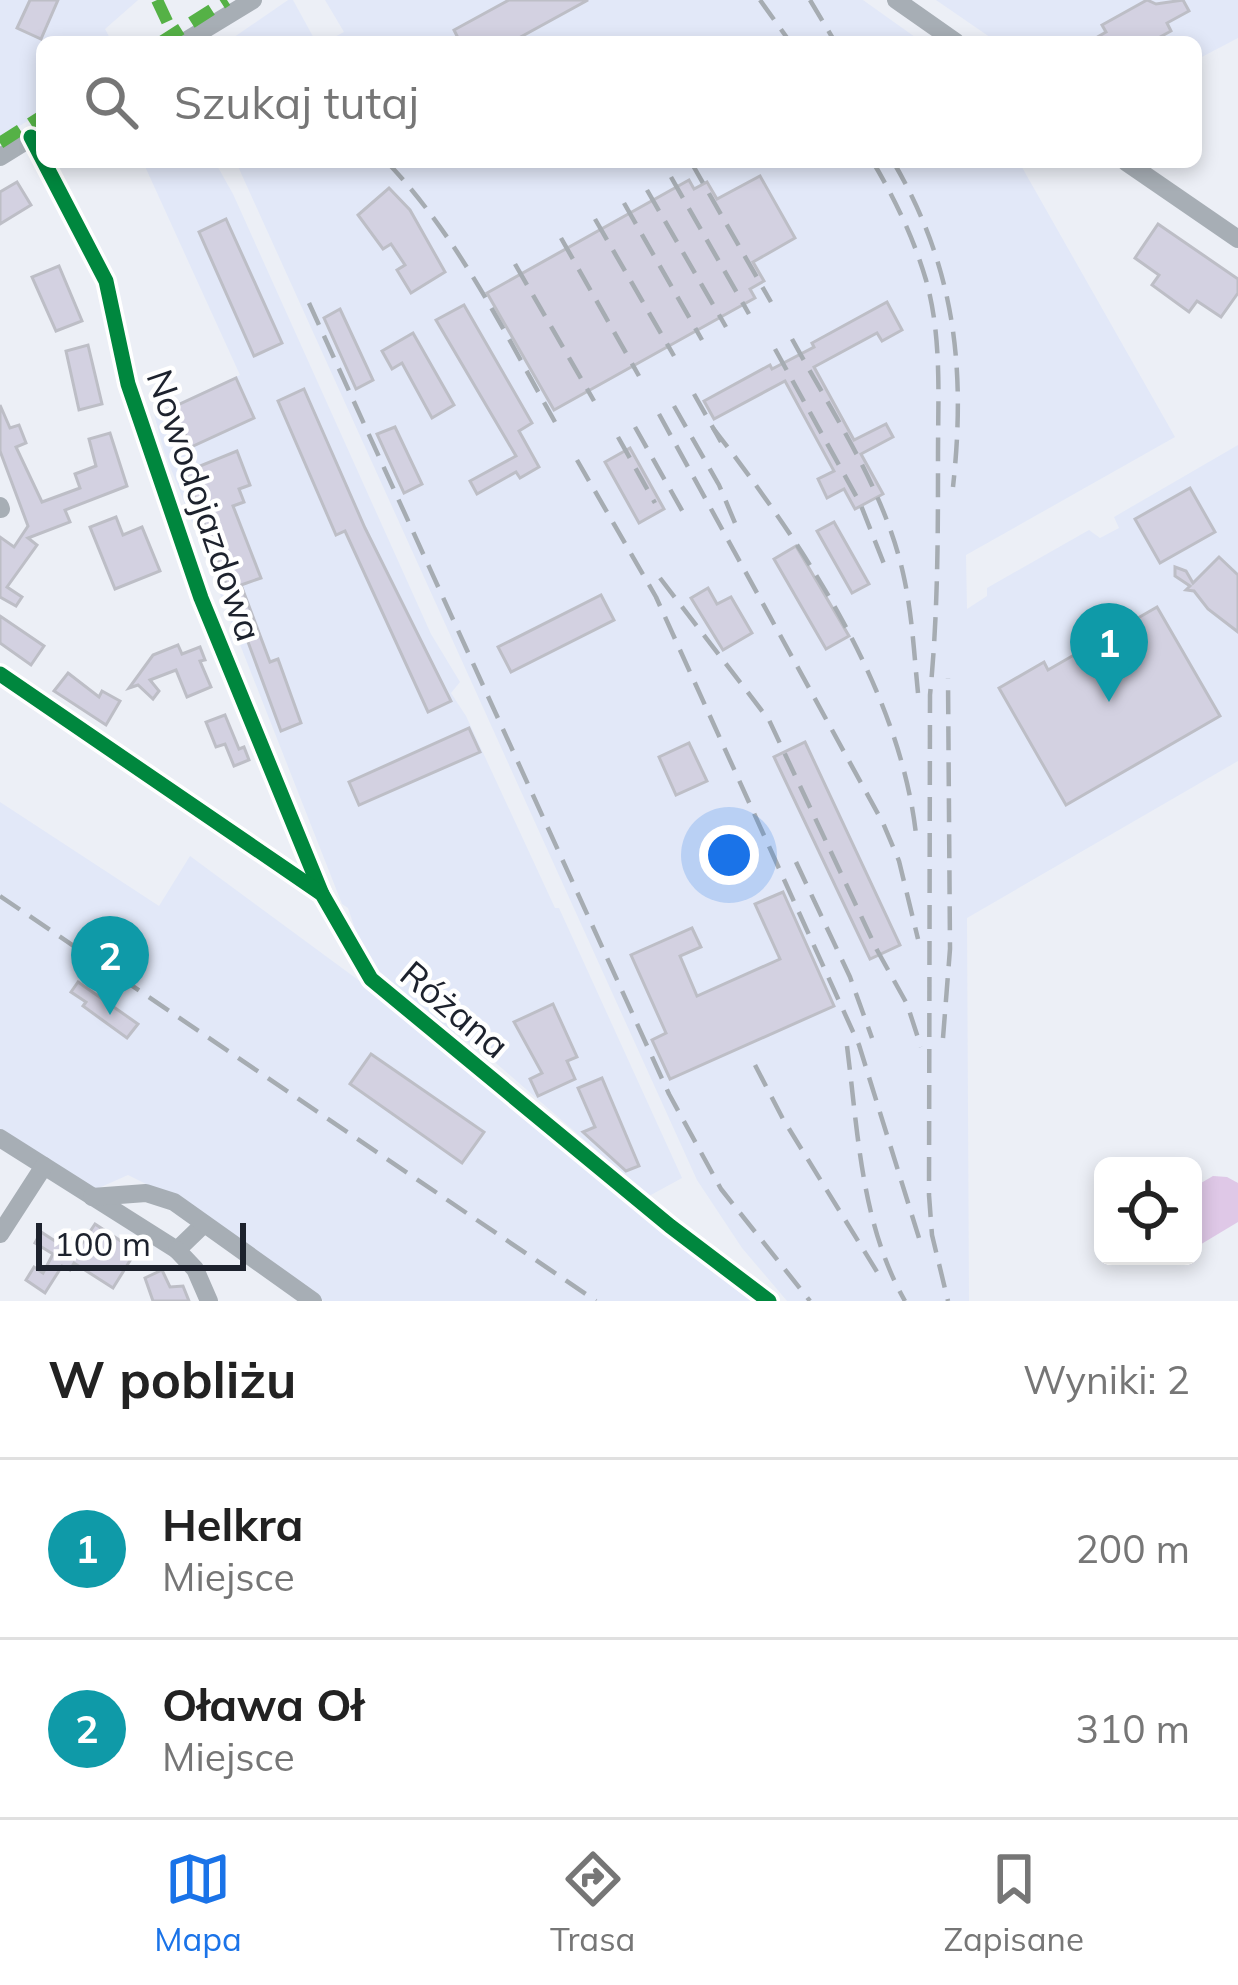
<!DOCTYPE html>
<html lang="pl">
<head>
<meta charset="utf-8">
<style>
  :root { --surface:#fff; --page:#f6f6f6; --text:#222; --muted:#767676; --line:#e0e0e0; --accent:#1a73e8 }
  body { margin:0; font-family:Mulish,sans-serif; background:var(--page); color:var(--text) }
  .controls { position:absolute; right:36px; bottom:36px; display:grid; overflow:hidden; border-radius:18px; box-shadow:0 6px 18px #0003 }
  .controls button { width:108px; height:108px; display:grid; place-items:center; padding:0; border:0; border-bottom:3px solid var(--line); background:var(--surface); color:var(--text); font:60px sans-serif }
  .scale { position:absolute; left:36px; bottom:30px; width:210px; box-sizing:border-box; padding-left:12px; border:6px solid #1d222d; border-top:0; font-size:33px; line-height:42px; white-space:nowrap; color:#1d222d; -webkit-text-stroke:9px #fff; paint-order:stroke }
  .you { position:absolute; left:729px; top:855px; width:42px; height:42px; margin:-30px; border:9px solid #fff; border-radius:50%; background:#1a73e8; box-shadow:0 0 0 18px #1a73e833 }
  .badge { display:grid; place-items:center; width:78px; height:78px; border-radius:50%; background:var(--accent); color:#fff; font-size:39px; font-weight:700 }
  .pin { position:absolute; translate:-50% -99px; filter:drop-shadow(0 3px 6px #0008) }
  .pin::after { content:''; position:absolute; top:63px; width:42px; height:36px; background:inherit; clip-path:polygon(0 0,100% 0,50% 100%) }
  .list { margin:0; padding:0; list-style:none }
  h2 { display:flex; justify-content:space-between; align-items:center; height:156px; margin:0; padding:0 48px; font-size:51px }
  h2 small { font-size:39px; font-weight:400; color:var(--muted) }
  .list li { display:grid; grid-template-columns:78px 1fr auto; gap:36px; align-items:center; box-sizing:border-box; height:180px; padding:0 48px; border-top:3px solid var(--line) }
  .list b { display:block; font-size:45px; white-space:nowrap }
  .list p { margin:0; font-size:39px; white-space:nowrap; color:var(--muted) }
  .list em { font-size:39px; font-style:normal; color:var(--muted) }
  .icon { flex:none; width:66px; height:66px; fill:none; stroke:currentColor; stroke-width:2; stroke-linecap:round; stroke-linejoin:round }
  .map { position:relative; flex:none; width:1238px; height:1301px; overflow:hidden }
  .search { position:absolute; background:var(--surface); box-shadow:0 6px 18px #0003; left:36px; right:36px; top:36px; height:132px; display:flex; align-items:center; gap:30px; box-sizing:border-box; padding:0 42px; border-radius:18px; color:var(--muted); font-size:45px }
  .sheet { height:516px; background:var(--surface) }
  nav { display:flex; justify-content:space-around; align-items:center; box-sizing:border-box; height:168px; border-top:3px solid var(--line); background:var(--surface); font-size:33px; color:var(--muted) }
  nav a { display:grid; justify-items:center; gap:6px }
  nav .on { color:var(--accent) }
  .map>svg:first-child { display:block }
  .built { fill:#e2e8f8 }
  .green { fill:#dfc8e7 }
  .building { fill:#d3d1e1; stroke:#bdbec6; stroke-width:3 }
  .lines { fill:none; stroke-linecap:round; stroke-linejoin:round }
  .minor { stroke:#a7aeb5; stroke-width:18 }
  .rail { stroke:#a6acb2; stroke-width:4.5; stroke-dasharray:24 12; stroke-linecap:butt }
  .quiet { stroke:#55b146; stroke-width:12; stroke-dasharray:24 12; stroke-linecap:butt }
  .cycleway-casing { stroke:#fff; stroke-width:22 }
  .cycleway { stroke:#00873e; stroke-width:15 }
  .labels { text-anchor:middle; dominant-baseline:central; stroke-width:9; stroke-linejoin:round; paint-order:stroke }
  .street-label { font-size:36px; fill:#1d222d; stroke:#fff }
</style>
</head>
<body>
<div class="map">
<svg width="1238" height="1301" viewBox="0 0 1238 1301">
  <rect width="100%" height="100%" fill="#eceff6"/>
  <g class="built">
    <path d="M 0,0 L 138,0 L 105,29 L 112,42 L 42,42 L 42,112 L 0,138 Z"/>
    <path d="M 288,0 L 293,0 L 316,42 L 227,42 Z"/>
    <path d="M 325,0 L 863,0 L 922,42 L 325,42 L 344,32 Z"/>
    <path d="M 936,0 L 1238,0 L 1238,38 L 1196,60 L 1196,42 L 997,42 Z"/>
    <path d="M 143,162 L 215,162 L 233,194 L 431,634 L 460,682 L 451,693 L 466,716 L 555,908 L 559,908 L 682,1178 L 649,1196 L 490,1058 L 383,982 L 357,935 L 348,908 L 342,904 L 164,451 L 154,414 L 240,375 Z"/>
    <path d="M 236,162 L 1019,162 L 1175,437 L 966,555 L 967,609 L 987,596 L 987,588 L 1089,530 L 1100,538 L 1119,528 L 1114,517 L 1238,445 L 1238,761 L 967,918 L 969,1301 L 787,1301 L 742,1248 L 697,1180 Z"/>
    <path d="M 0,802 L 159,906 L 190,856 L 380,996 L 756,1301 L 324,1301 L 180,1201 L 128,1175 L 92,1191 L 0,1129 Z"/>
  </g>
  <path class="green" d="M 1213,1176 L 1227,1177 L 1238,1183 L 1238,1222 L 1193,1249 L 1193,1210 L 1201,1183 Z"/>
  <g class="building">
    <path d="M 30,0 L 58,0 L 41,39 L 17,28 Z"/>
    <path d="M 509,0 L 588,0 L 517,39 L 519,42 L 460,42 L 454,30 Z"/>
    <path d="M 1147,0 L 1156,4 L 1183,0 L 1189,11 L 1167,23 L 1171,31 L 1151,42 L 1089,42 L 1106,32 L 1102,25 Z"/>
    <path d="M 760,176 L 795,238 L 753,262 L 764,281 L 750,289 L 755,298 L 554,410 L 487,293 L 689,180 L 694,189 L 707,182 L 717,199 Z"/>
    <path d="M 17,182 L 31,205 L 0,224 L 0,192 Z"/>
    <path d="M 389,188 L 410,210 L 445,272 L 411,293 L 397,270 L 405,265 L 391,244 L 383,249 L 358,215 Z"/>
    <path d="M 226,219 L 282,343 L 254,356 L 199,232 Z"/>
    <path d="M 1158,224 L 1238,279 L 1238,293 L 1221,317 L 1197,301 L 1189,312 L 1152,285 L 1159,275 L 1135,258 Z"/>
    <path d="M 59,266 L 82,321 L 56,331 L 32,277 Z"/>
    <path d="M 887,302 L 902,330 L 882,341 L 877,333 L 814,367 L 854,440 L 886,424 L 893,437 L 861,454 L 883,494 L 855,509 L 844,489 L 827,498 L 818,479 L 834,471 L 785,381 L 714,419 L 704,401 L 770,365 L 772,369 L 814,347 L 812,343 Z"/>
    <path d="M 464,305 L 532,423 L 519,431 L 539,467 L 520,478 L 516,472 L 477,494 L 470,481 L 516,456 L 436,320 Z"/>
    <path d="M 340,309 L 373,380 L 356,389 L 324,318 Z"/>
    <path d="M 413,333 L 454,405 L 432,418 L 402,363 L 392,369 L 382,351 Z"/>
    <path d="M 88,345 L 102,404 L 79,410 L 66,351 Z"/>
    <path d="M 236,378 L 254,418 L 191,447 L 184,431 L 178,434 L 167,410 Z"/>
    <path d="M 304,389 L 365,528 L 451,701 L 428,712 L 345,531 L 336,535 L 278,401 Z"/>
    <path d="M 0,405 L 10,428 L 19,425 L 26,443 L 16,447 L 42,502 L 80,488 L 75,474 L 96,466 L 89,439 L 110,433 L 127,486 L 65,510 L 70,522 L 28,538 L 37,545 L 7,587 L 22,597 L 16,606 L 0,597 L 0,537 L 14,547 L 28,526 L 0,451 Z"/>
    <path d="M 395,427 L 422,484 L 404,493 L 377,434 Z"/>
    <path d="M 630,448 L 664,509 L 639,523 L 605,462 Z"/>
    <path d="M 237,451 L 250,485 L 239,489 L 244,502 L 233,506 L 261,578 L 241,585 L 270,662 L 278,659 L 301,723 L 281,731 L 185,472 Z"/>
    <path d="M 1190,488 L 1215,532 L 1160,563 L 1135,519 Z"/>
    <path d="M 116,517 L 123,535 L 142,527 L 160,571 L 115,589 L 90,527 Z"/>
    <path d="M 834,522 L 869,584 L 852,593 L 817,531 Z"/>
    <path d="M 796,546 L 849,636 L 826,649 L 774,559 Z"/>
    <path d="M 1219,557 L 1238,575 L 1238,632 L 1208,609 L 1194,591 L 1186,590 L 1190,586 L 1175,576 L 1175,567 L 1186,571 L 1193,583 Z"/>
    <path d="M 708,588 L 717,604 L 731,597 L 752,633 L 723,650 L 691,598 Z"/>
    <path d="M 601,595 L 614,620 L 511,672 L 498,647 Z"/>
    <path d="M 1157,607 L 1220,716 L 1066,805 L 999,688 L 1044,662 L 1048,670 Z"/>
    <path d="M 0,616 L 44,646 L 31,665 L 0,643 Z"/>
    <path d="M 178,645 L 182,654 L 200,647 L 205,660 L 200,661 L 211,687 L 187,697 L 176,670 L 150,680 L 159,691 L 153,699 L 138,685 L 129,688 L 153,655 Z"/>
    <path d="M 68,673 L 99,697 L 102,691 L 120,701 L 106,725 L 54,691 Z"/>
    <path d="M 225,715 L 239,749 L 244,747 L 249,760 L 234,766 L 225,744 L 216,747 L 206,722 Z"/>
    <path d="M 469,728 L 480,752 L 359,805 L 349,782 Z"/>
    <path d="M 805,742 L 900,945 L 870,959 L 774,757 Z"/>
    <path d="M 689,743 L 707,781 L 676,795 L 659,757 Z"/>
    <path d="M 783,892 L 834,1006 L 670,1079 L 652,1040 L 666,1033 L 631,955 L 692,928 L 701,947 L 680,956 L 697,996 L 780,959 L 755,904 Z"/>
    <path d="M 78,982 L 138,1024 L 127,1038 L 83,1006 L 86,1002 L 71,992 Z"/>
    <path d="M 553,1004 L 577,1057 L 567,1061 L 575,1079 L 538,1096 L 530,1079 L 542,1073 L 514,1022 Z"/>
    <path d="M 371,1054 L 484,1132 L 462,1163 L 350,1084 Z"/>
    <path d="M 602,1078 L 639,1166 L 626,1171 L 583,1132 L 595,1127 L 578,1088 Z"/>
    <path d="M 95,1224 L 136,1251 L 113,1288 L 74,1263 L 70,1270 L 62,1266 L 45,1293 L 26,1280 L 34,1267 L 43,1273 L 53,1254 L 35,1243 L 41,1232 L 75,1254 Z"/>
    <path d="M 162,1270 L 170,1287 L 183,1286 L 189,1301 L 153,1301 L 145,1278 Z"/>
  </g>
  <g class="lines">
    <g class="minor">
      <path d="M 896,0 L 956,42"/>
      <path d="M 184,42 L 253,0"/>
      <path d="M 31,137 L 106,281 L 128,384 L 201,598 L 322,894"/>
      <path d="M 0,157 L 42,131"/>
      <path d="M 1126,162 L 1238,239"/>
      <path d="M 0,506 L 1,509"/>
      <path d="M 0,674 L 322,894 L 371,979 L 670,1226 L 769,1301"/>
      <path d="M 0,1138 L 177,1250 L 204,1224"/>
      <path d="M 92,1197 L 146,1193 L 174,1202 L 313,1301"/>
      <path d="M 0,1234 L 44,1166"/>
      <path d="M 177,1250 L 195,1269 L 209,1301"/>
    </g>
    <g class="rail">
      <path d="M 760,0 L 790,42"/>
      <path d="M 810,0 L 835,42"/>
      <path d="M 387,162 C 459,238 504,332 555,422"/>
      <path d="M 691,162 L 771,302"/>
      <path d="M 873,162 C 895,199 914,239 926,280 C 942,336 938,397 938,454 C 938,535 938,614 930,695 L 929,1195 L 932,1235 L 948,1301"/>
      <path d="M 894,163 C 955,268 966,368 953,487"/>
      <path d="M 671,177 L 749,314"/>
      <path d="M 647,190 L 726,327"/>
      <path d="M 624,203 L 702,340"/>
      <path d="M 595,219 L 674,356"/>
      <path d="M 561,238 L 639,376"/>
      <path d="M 515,264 L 594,401"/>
      <path d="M 309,303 L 669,1094 L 721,1189 L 810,1301"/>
      <path d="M 792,339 C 833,414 884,489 903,573 C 912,612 914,653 918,693"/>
      <path d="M 775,349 L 860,503 L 886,569"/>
      <path d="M 694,394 L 721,442"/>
      <path d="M 674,406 L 719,485 L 735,523"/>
      <path d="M 659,414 L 883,823 L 899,861 L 918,939"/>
      <path d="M 635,427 L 684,514"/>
      <path d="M 713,428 C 802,543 899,687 916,834"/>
      <path d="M 618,437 L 655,503"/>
      <path d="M 577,460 L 656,597 L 859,1045 L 919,1238"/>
      <path d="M 660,578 L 769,720 L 877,950 L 907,1004 L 921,1047"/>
      <path d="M 796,862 L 850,977 L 872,1038"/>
      <path d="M 0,896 L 596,1301"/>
      <path d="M 943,1038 L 950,949 L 948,678"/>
      <path d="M 847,1046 C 858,1132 861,1224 905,1301"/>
      <path d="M 755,1065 L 783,1119 L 879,1275"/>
    </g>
    <g class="quiet">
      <path d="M 157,0 L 173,34"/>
      <path d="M 161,42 L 227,0"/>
      <path d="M 0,143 L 42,116"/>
    </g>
    <defs>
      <g id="cycleway">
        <path d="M 31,137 L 106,281 L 128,384 L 201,598 L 322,894"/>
        <path d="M 0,674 L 322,894 L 371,979 L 670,1226 L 769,1301"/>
      </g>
    </defs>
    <use href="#cycleway" class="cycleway-casing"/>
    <use href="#cycleway" class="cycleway"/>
  </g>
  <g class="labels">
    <g class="street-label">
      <text transform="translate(205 505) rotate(71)">Nowodojazdowa</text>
      <text transform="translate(455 1009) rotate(40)">Różana</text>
    </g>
  </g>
</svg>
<div class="controls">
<button><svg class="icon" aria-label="locate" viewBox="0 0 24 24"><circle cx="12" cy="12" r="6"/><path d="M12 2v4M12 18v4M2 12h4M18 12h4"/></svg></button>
</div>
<div class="scale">100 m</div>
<div class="you"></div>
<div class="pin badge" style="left:1109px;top:702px;background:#0f9aa8">1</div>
<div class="pin badge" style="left:110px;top:1015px;background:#0f9aa8">2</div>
<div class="search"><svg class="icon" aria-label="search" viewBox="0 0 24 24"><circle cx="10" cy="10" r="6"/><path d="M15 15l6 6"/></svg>Szukaj tutaj</div>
</div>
<section class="sheet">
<h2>W pobliżu<small>Wyniki: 2</small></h2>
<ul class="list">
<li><span class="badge" style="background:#0f9aa8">1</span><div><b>Helkra</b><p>Miejsce</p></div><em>200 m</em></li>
<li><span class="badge" style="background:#0f9aa8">2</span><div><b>Oława Oł</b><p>Miejsce</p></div><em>310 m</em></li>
</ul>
</section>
<nav>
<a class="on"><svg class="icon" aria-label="map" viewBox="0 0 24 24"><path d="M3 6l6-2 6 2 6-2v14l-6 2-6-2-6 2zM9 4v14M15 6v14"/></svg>Mapa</a>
<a><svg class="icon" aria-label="directions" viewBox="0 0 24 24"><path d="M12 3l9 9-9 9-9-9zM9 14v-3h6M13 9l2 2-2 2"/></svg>Trasa</a>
<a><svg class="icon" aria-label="saved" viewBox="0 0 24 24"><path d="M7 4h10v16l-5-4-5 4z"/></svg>Zapisane</a>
</nav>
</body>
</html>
